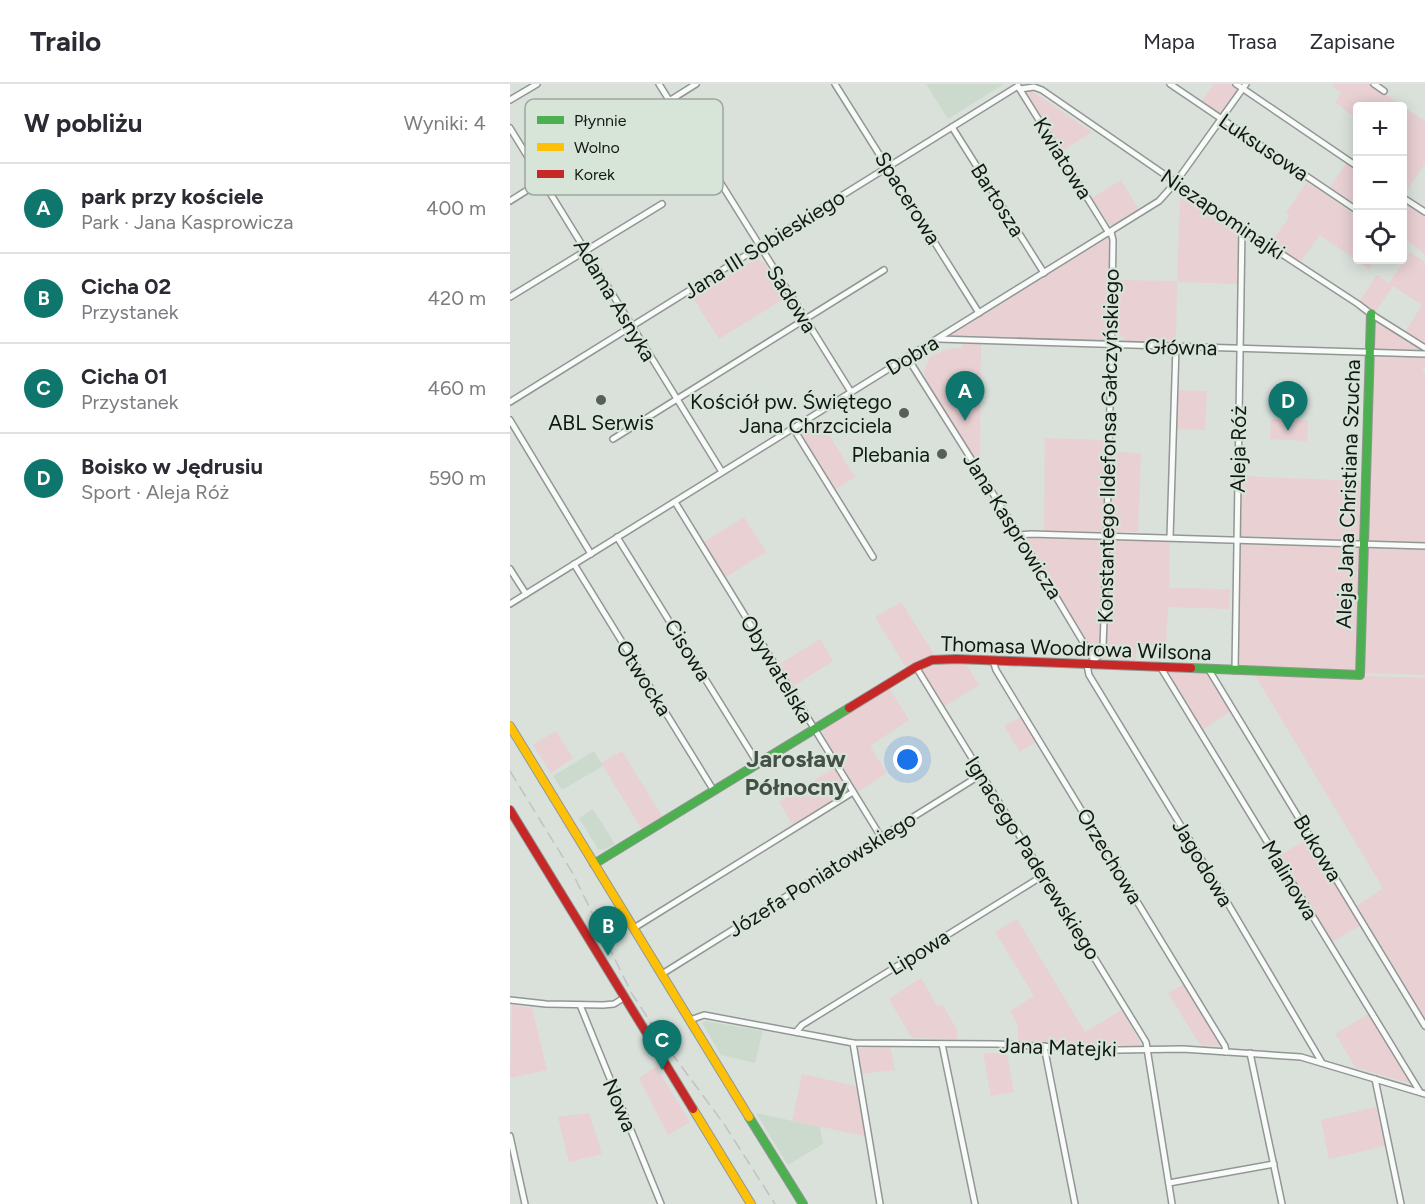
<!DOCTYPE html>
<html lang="pl">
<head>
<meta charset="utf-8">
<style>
  :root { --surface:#fff; --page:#f7f7f7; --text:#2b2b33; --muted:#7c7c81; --line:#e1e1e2; --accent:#0f766e }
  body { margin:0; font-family:Figtree,sans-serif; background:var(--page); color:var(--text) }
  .controls { position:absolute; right:18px; top:18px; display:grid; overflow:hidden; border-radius:6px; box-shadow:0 3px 15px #0003 }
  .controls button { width:54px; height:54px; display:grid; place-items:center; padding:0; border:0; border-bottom:2px solid var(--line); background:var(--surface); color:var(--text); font:30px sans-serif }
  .you { position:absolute; left:398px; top:676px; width:21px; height:21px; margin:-15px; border:4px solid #fff; border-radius:50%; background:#1a73e8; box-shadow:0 0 0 9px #1a73e833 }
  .badge { display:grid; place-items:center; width:39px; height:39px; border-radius:50%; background:var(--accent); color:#fff; font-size:20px; font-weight:700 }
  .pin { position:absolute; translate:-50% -50px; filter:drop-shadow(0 2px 3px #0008) }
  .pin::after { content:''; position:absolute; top:32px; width:21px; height:18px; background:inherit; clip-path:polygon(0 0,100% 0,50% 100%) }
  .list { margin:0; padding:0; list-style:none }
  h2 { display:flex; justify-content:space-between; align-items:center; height:78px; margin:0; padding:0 24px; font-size:26px }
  h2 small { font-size:20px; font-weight:400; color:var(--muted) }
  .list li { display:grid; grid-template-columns:39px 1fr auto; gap:18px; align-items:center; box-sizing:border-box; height:90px; padding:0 24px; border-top:2px solid var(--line) }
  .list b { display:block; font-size:22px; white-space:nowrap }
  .list p { margin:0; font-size:20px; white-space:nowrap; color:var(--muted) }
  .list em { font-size:20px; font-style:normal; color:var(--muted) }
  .icon { flex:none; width:33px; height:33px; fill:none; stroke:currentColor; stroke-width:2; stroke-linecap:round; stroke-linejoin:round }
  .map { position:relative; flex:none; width:915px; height:1120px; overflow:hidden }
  header { display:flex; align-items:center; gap:36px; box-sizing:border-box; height:84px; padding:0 30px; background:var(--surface); border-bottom:2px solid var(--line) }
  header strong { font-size:28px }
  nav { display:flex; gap:33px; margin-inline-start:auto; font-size:21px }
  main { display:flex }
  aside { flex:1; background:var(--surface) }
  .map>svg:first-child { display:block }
  .built { fill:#ccdace }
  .green { fill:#e8d0d3 }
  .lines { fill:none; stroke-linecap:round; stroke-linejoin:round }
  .street-casing { stroke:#919792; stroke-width:8 }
  .fast-casing { stroke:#919792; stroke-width:10 }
  .slow-casing { stroke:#919792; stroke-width:10 }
  .jam-casing { stroke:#919792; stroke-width:10 }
  .street { stroke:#f9fafa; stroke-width:5 }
  .fast { stroke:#4caf50; stroke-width:8 }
  .slow { stroke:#ffc107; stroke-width:8 }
  .jam { stroke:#c62828; stroke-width:8 }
  .rail { stroke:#c0c2c1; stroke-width:1.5; stroke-dasharray:12 6; stroke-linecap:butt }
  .poi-dot { fill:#595e5a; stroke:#d7e4d8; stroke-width:2 }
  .labels { text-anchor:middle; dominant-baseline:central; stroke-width:4.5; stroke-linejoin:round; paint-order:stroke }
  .street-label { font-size:21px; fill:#131814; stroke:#d7e4d8 }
  .poi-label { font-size:21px; fill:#131814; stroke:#d7e4d8; text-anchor:end }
  .quarter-label { font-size:24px; font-weight:bold; fill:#444f45; stroke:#d7e4d8 }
  .key { fill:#d7e4d8; stroke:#9ca79d; stroke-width:1.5 }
  .key-label { font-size:16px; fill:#131814 }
</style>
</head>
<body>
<header>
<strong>Trailo</strong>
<nav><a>Mapa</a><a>Trasa</a><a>Zapisane</a></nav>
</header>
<main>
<aside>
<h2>W pobliżu<small>Wyniki: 4</small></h2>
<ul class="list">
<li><span class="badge">A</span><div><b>park przy kościele</b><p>Park · Jana Kasprowicza</p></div><em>400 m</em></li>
<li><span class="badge">B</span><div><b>Cicha 02</b><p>Przystanek</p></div><em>420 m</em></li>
<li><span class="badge">C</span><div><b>Cicha 01</b><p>Przystanek</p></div><em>460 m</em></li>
<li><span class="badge">D</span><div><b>Boisko w Jędrusiu</b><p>Sport · Aleja Róż</p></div><em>590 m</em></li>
</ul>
</aside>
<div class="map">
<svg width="915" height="1120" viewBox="0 0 915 1120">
  <rect width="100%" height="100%" fill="#dae1db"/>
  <g class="built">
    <path d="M 416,0 L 494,0 L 438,35 Z"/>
    <path d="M 84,667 L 93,682 L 52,706 L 43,692 Z"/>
    <path d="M 83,725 L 105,760 L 94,766 L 88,765 L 69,734 Z"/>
    <path d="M 196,937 L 253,947 L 245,979 L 211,971 L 192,939 Z"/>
    <path d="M 246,1029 L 310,1043 L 313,1060 L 278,1081 Z"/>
  </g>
  <g class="green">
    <path d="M 704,0 L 721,0 L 728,5 L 710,31 L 691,18 Z"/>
    <path d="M 824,0 L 860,0 L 915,37 L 915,80 L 894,111 L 892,110 L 892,22 L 848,22 L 847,35 L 826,19 L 831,8 L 822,2 Z"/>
    <path d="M 519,5 L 582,48 L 552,67 L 515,7 Z"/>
    <path d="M 837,78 L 847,86 L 847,111 L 841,120 L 819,105 Z"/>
    <path d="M 611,96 L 630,127 L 604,142 L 599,140 L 582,114 Z"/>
    <path d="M 797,98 L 847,132 L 848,176 L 865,176 L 859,185 L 810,151 L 790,178 L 761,159 L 780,132 L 776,129 Z"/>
    <path d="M 670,112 L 677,113 L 726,146 L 729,154 L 728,200 L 667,198 L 666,259 L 617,257 L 604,247 L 605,196 L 667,197 Z"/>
    <path d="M 892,116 L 915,132 L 915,170 L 893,154 Z"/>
    <path d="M 600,153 L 597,257 L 441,252 L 440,250 Z"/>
    <path d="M 900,168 L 915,178 L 915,259 L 895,248 L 912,221 L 883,202 L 865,228 L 850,217 L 867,191 L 879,199 Z"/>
    <path d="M 245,175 L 254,178 L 274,210 L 270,212 L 272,216 L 209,255 L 183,214 Z"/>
    <path d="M 865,236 L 911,266 L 864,265 Z"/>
    <path d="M 453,260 L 471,260 L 470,378 L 467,380 L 415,295 L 414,286 L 420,273 L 437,265 L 452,264 Z"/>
    <path d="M 866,271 L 915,272 L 915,282 L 912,286 L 915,288 L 915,460 L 858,458 L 864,273 Z"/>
    <path d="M 668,306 L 697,307 L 695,346 L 667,345 Z"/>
    <path d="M 309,335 L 345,393 L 325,406 L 288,348 Z"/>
    <path d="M 761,335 L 798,337 L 797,357 L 760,355 Z"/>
    <path d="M 535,354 L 595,356 L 593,448 L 534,447 Z"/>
    <path d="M 602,368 L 631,369 L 628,448 L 604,447 L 599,442 Z"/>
    <path d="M 730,392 L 850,397 L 849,456 L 728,452 Z"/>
    <path d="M 234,433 L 256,468 L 216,493 L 194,458 Z"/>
    <path d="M 513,453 L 593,454 L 589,567 L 585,569 Z"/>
    <path d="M 600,455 L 660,457 L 659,504 L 720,505 L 719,525 L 658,523 L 656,562 L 627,561 L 625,580 L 599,580 L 594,573 L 597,458 Z"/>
    <path d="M 729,460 L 850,463 L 846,588 L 729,583 Z"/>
    <path d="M 858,464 L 915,465 L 915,591 L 854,589 Z"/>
    <path d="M 391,518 L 425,572 L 416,574 L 397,585 L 365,533 Z"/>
    <path d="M 310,555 L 323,577 L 282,603 L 268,581 Z"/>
    <path d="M 438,579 L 455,579 L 469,601 L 434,623 L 412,587 C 418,578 428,580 438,579 Z"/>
    <path d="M 656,586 L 696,587 L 721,627 L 692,646 Z"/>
    <path d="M 743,588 L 915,594 L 915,934 L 847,822 L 873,804 Z"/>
    <path d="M 379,604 L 399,636 L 360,662 L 377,689 L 348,708 L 313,650 L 314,644 Z"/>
    <path d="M 510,633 L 526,658 L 510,668 L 494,642 Z"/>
    <path d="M 46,647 L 63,674 L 41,689 L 23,661 Z"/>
    <path d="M 112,667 L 153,734 L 133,747 L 91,679 Z"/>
    <path d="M 324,684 L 336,702 L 335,708 L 283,741 L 269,718 Z"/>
    <path d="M 799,754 L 851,841 L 822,858 L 769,772 Z"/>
    <path d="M 507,835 L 575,948 L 612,926 L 632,962 L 508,957 L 508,942 L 500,927 L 524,912 L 485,848 Z"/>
    <path d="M 411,894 L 427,922 L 432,920 L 447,946 L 447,955 L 402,954 L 379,915 Z"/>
    <path d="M 674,900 L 712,962 L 690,961 L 658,909 Z"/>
    <path d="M 2,921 L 22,924 L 37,986 L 0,994 Z"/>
    <path d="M 858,930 L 902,1000 L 846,984 L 825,950 Z"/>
    <path d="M 380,962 L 385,986 L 351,990 L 348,964 Z"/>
    <path d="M 473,969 L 497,969 L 504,1008 L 481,1012 Z"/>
    <path d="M 146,983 L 180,1038 L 158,1051 L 129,994 Z"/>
    <path d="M 292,990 L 346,1002 L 355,1052 L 282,1037 Z"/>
    <path d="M 866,1023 L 875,1062 L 819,1075 L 811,1036 Z"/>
    <path d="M 79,1029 L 92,1070 L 59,1078 L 48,1033 Z"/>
  </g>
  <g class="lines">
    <defs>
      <g id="street">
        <path d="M 149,0 L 341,308"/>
        <path d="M 325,0 L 469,229"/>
        <path d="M 660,0 L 848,127"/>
        <path d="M 726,0 L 848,83"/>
        <path d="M 864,0 L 874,7"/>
        <path d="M 509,4 L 599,149"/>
        <path d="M 510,5 L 524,3 L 532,6 L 732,144 L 848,220 L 861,230 L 915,264"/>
        <path d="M 0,16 L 27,0"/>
        <path d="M 442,43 L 534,189"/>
        <path d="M 0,44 L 212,388"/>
        <path d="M 892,113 L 915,128"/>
        <path d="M 0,117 L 186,0"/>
        <path d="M 0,213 L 152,120"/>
        <path d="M 429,255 L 915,270"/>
        <path d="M 397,273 L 509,451 L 585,578"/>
        <path d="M 0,318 L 508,2"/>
        <path d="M 0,336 L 81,470"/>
        <path d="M 283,344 L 363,473"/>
        <path d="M 103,355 L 374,186"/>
        <path d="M 165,418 L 371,753"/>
        <path d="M 509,451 L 521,450 L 915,462"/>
        <path d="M 107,453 L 248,680"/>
        <path d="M 660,453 L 666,263"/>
        <path d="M 64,480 L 204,707"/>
        <path d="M 0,485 L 16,510"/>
        <path d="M 0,520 L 649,117 L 666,98 L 736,0"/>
        <path d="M 585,575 L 590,571 L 593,563 C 598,427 601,291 603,156 L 601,148"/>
        <path d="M 483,577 L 486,586 L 715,962 L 716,968"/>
        <path d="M 577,581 L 579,591 L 704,796 L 811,977"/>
        <path d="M 406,583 L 636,958 L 662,1120"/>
        <path d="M 651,584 L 910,1008"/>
        <path d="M 699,586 L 915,942"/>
        <path d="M 725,587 L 732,144"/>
        <path d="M 124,844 L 343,708"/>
        <path d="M 152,890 L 472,690"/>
        <path d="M 0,916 L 36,920 L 93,921 L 104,920 L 115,913"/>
        <path d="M 70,921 L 151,1120"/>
        <path d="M 180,936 L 194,931 L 343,959 L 486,960 L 609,966 L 673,965 L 791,973 L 915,1010"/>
        <path d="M 286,948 L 292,941 L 534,791"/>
        <path d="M 343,959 L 370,1120"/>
        <path d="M 432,960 L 465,1120"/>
        <path d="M 534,962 L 565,1120"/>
        <path d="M 740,969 L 772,1120"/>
        <path d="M 865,995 L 891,1120"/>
        <path d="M 0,1052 L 15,1120"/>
        <path d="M 659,1099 L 764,1080"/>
      </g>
      <g id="fast">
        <path d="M 681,584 L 850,591 L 861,230"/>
        <path d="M 84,780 L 339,624"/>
        <path d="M 239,1033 L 293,1120"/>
      </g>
      <g id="slow">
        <path d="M 0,642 L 239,1033"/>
        <path d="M 183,1025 L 241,1120"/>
      </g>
      <g id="jam">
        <path d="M 339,624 L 406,583 L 422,576 L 446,575 L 681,584"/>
        <path d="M 0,726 L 183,1025"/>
      </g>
    </defs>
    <use href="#street" class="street-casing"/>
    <use href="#fast" class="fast-casing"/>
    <use href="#slow" class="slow-casing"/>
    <use href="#jam" class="jam-casing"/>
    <use href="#street" class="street"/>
    <use href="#fast" class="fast"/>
    <use href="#slow" class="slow"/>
    <use href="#jam" class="jam"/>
    <path class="rail" d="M 0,687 L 62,788 L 122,910 L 157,963 L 214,1040 L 265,1120"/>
  </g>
  <g class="poi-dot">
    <circle cx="91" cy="316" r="6"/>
    <circle cx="394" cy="329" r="6"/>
    <circle cx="432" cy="370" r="6"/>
  </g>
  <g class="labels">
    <g class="street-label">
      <text transform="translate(754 63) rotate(34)">Luksusowa</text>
      <text transform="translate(553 74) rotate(58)">Kwiatowa</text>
      <text transform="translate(398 114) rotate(58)">Spacerowa</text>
      <text transform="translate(488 116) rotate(58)">Bartosza</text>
      <text transform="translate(713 130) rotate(34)">Niezapominajki</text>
      <text transform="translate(254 160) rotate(-32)">Jana III Sobieskiego</text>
      <text transform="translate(282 215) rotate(58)">Sadowa</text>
      <text transform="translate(105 216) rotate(59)">Adama Asnyka</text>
      <text transform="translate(671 263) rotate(1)">Główna</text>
      <text transform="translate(402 271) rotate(-31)">Dobra</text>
      <text transform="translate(598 362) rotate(-89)">Konstantego Ildefonsa Gałczyńskiego</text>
      <text transform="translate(728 365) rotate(-89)">Aleja Róż</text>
      <text transform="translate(838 410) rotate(-88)">Aleja Jana Christiana Szucha</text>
      <text transform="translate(503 442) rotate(58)">Jana Kasprowicza</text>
      <text transform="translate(566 564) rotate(2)">Thomasa Woodrowa Wilsona</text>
      <text transform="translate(178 566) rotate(58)">Cisowa</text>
      <text transform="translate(267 585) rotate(59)">Obywatelska</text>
      <text transform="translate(134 594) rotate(58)">Otwocka</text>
      <text transform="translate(808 764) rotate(59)">Bukowa</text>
      <text transform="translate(600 772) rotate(59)">Orzechowa</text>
      <text transform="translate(523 774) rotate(58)">Ignacego Paderewskiego</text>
      <text transform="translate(693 779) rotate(59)">Jagodowa</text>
      <text transform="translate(312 790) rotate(-32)">Józefa Poniatowskiego</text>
      <text transform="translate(780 796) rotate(59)">Malinowa</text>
      <text transform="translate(409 868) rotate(-32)">Lipowa</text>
      <text transform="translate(548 963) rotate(2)">Jana Matejki</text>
      <text transform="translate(110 1021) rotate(67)">Nowa</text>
    </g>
    <g class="poi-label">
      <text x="382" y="317">Kościół pw. Świętego<tspan x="382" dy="24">Jana Chrzciciela</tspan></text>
      <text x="91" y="338" text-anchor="middle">ABL Serwis</text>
      <text x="420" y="370">Plebania</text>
    </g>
    <g class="quarter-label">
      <text x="286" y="674">Jarosław<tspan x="286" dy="28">Północny</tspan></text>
    </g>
  </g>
  <rect x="15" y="15" width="198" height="96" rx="9" class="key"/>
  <rect x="27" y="32" width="27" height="8" fill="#4caf50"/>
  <rect x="27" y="59" width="27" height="8" fill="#ffc107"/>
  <rect x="27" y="86" width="27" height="8" fill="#c62828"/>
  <g class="key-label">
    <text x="64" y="42">Płynnie</text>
    <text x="64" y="69">Wolno</text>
    <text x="64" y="96">Korek</text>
  </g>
</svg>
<div class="controls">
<button>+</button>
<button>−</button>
<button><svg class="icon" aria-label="locate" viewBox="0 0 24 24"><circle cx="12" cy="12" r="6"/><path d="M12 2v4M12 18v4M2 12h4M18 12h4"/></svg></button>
</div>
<div class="you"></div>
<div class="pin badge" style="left:455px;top:337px">A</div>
<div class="pin badge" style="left:98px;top:872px">B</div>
<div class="pin badge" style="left:152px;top:986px">C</div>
<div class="pin badge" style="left:778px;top:347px">D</div>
</div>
</main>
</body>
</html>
